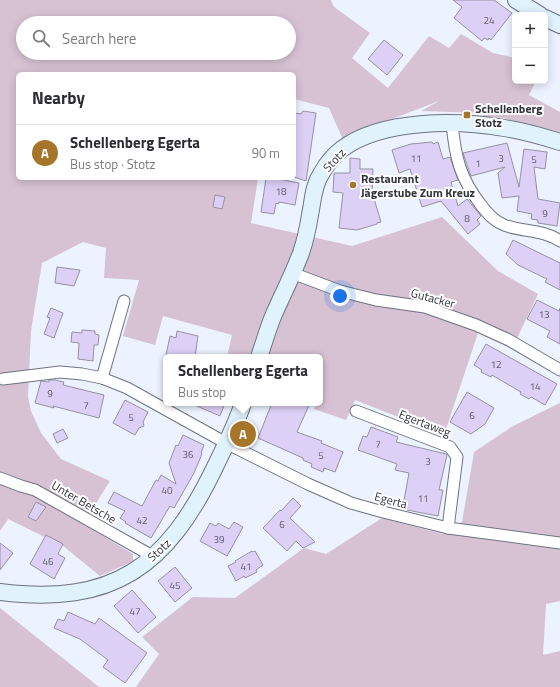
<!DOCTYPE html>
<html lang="en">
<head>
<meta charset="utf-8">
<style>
  :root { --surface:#fff; --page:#f2f2f3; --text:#2b2b33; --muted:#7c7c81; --line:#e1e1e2; --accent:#a57529 }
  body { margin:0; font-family:"Titillium Web",sans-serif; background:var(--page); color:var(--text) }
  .controls { position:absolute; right:12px; top:12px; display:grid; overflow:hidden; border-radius:6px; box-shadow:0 2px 10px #0003 }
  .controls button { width:36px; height:36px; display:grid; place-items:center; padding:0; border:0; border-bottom:1px solid var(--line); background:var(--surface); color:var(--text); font:20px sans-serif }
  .you { position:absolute; left:340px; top:296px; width:14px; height:14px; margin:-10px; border:3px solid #fff; border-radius:50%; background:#1a73e8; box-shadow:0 0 0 6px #1a73e833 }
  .badge { display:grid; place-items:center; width:26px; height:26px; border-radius:50%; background:var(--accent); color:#fff; font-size:13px; font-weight:700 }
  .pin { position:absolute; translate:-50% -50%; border:2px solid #fff; box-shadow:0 1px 4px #0006 }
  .popup { position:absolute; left:163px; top:354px; width:160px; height:52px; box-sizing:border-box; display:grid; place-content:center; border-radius:6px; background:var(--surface); filter:drop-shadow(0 1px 3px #0005); font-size:13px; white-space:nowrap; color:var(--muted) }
  .popup b { font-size:15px; color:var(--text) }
  .popup::after { content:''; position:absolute; left:50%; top:100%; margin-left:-8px; border:8px solid transparent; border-top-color:var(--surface) }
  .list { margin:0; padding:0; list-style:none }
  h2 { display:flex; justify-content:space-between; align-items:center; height:52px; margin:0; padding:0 16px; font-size:17px }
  h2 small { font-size:13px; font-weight:400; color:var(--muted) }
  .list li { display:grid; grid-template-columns:26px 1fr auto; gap:12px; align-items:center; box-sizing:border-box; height:56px; padding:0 16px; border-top:1px solid var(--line) }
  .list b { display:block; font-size:15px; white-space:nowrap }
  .list p { margin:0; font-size:13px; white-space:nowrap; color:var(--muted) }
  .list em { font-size:13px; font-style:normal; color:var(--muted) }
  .icon { flex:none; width:22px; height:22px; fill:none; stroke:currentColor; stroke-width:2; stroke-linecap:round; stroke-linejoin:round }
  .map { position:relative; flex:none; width:560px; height:687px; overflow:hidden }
  .search { position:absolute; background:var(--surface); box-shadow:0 2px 10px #0003; left:16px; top:16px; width:280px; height:44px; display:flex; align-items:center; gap:10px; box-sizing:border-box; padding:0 14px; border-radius:22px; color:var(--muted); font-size:15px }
  .panel { position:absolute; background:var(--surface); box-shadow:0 2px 10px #0003; left:16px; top:72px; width:280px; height:108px; border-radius:6px }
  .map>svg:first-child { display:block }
  .green { fill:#d7c2d3; fill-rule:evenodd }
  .building { fill:#ddd0f7; stroke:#9691a1 }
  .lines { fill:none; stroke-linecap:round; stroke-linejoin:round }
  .street-casing { stroke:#6d7382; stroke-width:13 }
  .secondary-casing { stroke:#6d7382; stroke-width:18 }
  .street { stroke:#fff; stroke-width:11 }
  .secondary { stroke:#e0f2fc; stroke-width:16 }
  .poi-dot { fill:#a57529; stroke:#fff; stroke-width:1.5 }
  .labels { text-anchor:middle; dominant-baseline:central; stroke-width:4; stroke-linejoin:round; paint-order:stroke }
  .number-label { font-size:10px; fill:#5c5b69 }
  .poi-label { font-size:12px; font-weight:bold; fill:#31343a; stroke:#fff; text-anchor:start }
  .street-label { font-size:12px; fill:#31343a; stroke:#fff }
</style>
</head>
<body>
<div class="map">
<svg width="560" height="687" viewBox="0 0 560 687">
  <rect width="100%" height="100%" fill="#ecf2ff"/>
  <g class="green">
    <path d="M 0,0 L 331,0 L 334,7 L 370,33 L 352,58 L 388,88 L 429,36 L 449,48 L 461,34 L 493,53 L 515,58 L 515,81 L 536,81 L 529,95 L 560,112 L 560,132 L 503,118 L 483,117 L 483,113 L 421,111 L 439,101 L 358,132 L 344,142 L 329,108 L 294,99 L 294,74 L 18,74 L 18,178 L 258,179 L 251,223 L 352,246 L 442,217 L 498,271 L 538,294 L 512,349 L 478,333 L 444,435 L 355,400 L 346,420 L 314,409 L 317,403 L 320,403 L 320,357 L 227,357 L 232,335 L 163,316 L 155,345 L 123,336 L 139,280 L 104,278 L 106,248 L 83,242 L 42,263 L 31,331 L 28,397 L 31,411 L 41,433 L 61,459 L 110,481 L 83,524 L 133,554 L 133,561 L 127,564 L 100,576 L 63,546 L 8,519 L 0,531 ZM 23,23 L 289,23 L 289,53 L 23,53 Z"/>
    <path d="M 560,403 L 560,601 L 546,604 L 543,655 L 560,651 L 560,687 L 136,687 L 159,654 L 142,637 L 193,597 L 235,598 L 304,548 L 326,554 L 382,518 L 443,534 L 462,522 L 474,452 L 513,426 Z"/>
    <path d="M 0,608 L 99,687 L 0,687 Z"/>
  </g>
  <g class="building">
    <path d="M 453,0 L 494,0 L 512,13 L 491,40 L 489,38 L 488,40 L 484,38 L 482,41 L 454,18 L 462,7 Z"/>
    <path d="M 384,40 L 403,55 L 387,75 L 368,59 Z"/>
    <path d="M 303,111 L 316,113 L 306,181 L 294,177 L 294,113 L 301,114 Z"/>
    <path d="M 432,142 L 433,144 L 438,142 L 443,159 L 450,157 L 458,180 L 451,182 L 458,206 L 467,199 L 481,216 L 477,220 L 480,224 L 468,234 L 441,201 L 422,207 L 410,169 L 399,173 L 392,150 L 411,144 Z"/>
    <path d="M 507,143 L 519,187 L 524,149 L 547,152 L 545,169 L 534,167 L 538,199 L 560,203 L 557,226 L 538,223 L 538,220 L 531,219 L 532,214 L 517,211 L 519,196 L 502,198 L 498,173 L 505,167 L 471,176 L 463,153 Z"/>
    <path d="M 350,158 L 360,159 L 360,169 L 373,169 L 372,192 L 381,222 L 377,223 L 377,224 L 357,230 L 339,228 L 343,193 L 333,192 L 334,173 L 350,173 Z"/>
    <path d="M 266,178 L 273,178 L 299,183 L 295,205 L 279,202 L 278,204 L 276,203 L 274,214 L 261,212 Z"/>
    <path d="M 215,195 L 225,197 L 222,209 L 213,207 Z"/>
    <path d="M 513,240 L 560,263 L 560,290 L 545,282 L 547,279 L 518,265 L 506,254 Z"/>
    <path d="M 57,267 L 80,270 L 74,286 L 55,283 Z"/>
    <path d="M 537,300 L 559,311 L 560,308 L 560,344 L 547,337 L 550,331 L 527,319 Z"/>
    <path d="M 51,308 L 63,313 L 54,338 L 44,334 L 50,318 L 47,317 Z"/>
    <path d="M 82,330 L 95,331 L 95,334 L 99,335 L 98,345 L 94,345 L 93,361 L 78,359 L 79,343 L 71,342 L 72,332 L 82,333 Z"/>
    <path d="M 177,331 L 198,336 L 195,357 L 175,357 L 166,355 L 170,336 L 176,338 Z"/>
    <path d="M 486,344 L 557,384 L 545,405 L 531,397 L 529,399 L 520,394 L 521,392 L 492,375 L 491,377 L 481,372 L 482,370 L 474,365 Z"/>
    <path d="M 49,380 L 55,380 L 64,382 L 63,385 L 104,395 L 99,418 L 53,406 L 54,408 L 35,403 L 41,381 L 49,382 Z"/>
    <path d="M 467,392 L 494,408 L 485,424 L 471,434 L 450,422 Z"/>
    <path d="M 125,400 L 148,412 L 143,422 L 144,426 L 139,428 L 135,435 L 113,423 Z"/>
    <path d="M 190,403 L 225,403 L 220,416 Z"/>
    <path d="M 272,403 L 310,403 L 297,432 L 322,441 L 321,443 L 343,452 L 335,472 L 324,468 L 323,472 L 311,467 L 312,464 L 303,460 L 303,458 L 258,438 Z"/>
    <path d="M 371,427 L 398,437 L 396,442 L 446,454 L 447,455 L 439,490 L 443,490 L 438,516 L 407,510 L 408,507 L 403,506 L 409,473 L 395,470 L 397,464 L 358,450 L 363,436 L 367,437 Z"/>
    <path d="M 63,429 L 68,438 L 57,443 L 53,434 Z"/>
    <path d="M 183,435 L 204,445 L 201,453 L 202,454 L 194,473 L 174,508 L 170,506 L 151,538 L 125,523 L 126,522 L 120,518 L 125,511 L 108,503 L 114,492 L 142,506 L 156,480 L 158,481 L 161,475 L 176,484 L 169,463 L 176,445 L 178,446 Z"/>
    <path d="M 293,498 L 301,506 L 290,518 L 315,542 L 303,548 L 296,541 L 287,551 L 263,528 L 280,510 L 281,511 Z"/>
    <path d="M 36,502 L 46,507 L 36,521 L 28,517 Z"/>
    <path d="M 234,522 L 243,527 L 227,556 L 200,541 L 210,523 L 216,526 L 218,523 L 229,529 Z"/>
    <path d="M 46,535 L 63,544 L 58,554 L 65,558 L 54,579 L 30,564 Z"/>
    <path d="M 0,543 L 13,553 L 0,570 Z"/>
    <path d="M 252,551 L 253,552 L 255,551 L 263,565 L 256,570 L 257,572 L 245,578 L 244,576 L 236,581 L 228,566 L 236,562 L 235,561 Z"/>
    <path d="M 175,567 L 192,588 L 175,602 L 158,581 Z"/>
    <path d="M 132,590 L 156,617 L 138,633 L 114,606 Z"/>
    <path d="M 68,612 L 95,624 L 99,618 L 147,653 L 125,683 L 103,667 L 108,660 L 80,639 L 54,628 L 58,619 L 64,621 Z"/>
  </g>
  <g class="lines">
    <defs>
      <g id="street">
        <path d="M 452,123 C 455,157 460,178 481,205 C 488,214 494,221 504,225 C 521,232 543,229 560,241"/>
        <path d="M 292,273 L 340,291 L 376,300 L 425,307 L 476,325 L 509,340 L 560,370"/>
        <path d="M 102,378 L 124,301"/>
        <path d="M 3,379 L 60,372 L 82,374 L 102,378 L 127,388 L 226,443 L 308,484 L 351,503 L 383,512 L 448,528 L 560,543"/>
        <path d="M 356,411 L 450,447 L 457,457 L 448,528"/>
        <path d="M 0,478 L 21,486 L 35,490 L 147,553 L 152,558"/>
      </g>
      <g id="secondary">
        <path d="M 516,0 L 540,15"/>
        <path d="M 545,18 L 560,25"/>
        <path d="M 259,357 C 264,343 268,328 274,314 C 283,294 293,274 301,253 C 305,241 308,228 310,215 C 313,201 313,186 321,174 C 326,165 334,155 342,149 C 382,119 457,120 504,128 C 523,131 541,136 560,142"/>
        <path d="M 0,592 C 113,606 167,567 215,467 C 225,446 236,425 243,403"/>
      </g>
    </defs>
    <use href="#street" class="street-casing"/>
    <use href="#secondary" class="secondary-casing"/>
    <use href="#street" class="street"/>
    <use href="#secondary" class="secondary"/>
  </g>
  <g class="poi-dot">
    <rect x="463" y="111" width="8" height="8" rx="2"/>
    <circle cx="353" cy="185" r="4"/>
  </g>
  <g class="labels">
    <g class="number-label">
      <text x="489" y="20">24</text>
      <text x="416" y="158">11</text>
      <text x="501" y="158">3</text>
      <text x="534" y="159">5</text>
      <text x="478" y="163">1</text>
      <text x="281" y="191">18</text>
      <text x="545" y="213">9</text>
      <text x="467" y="218">8</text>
      <text x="544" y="314">13</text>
      <text x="496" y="364">12</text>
      <text x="535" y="386">14</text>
      <text x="50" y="393">9</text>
      <text x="86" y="405">7</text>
      <text x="472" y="415">6</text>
      <text x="131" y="417">5</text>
      <text x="378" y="444">7</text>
      <text x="188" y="454">36</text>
      <text x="321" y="455">5</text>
      <text x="428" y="461">3</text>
      <text x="167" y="490">40</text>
      <text x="423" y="498">11</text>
      <text x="142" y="520">42</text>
      <text x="282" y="524">6</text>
      <text x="219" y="539">39</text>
      <text x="48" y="561">46</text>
      <text x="246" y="566">41</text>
      <text x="175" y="585">45</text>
      <text x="135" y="611">47</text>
    </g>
    <g class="poi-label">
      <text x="475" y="108">Schellenberg<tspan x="475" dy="14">Stotz</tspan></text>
      <text x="361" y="178">Restaurant<tspan x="361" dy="14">Jägerstube Zum Kreuz</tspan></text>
    </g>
    <g class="street-label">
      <text transform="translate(334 160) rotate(-47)">Stotz</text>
      <text transform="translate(433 298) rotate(15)">Gutacker</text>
      <text transform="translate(425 423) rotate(21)">Egertaweg</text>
      <text transform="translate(391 500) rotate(15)">Egerta</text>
      <text transform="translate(84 502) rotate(30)">Unter Betsche</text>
      <text transform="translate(159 550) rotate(-43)">Stotz</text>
    </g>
  </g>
</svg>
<div class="controls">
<button>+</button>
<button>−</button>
</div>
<div class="you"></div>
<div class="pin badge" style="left:243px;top:434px">A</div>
<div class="popup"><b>Schellenberg Egerta</b>Bus stop</div>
<div class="search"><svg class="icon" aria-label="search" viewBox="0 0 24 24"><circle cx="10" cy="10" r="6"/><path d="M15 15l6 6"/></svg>Search here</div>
<section class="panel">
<h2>Nearby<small></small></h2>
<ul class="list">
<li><span class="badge">A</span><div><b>Schellenberg Egerta</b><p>Bus stop · Stotz</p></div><em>90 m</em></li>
</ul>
</section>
</div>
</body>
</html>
